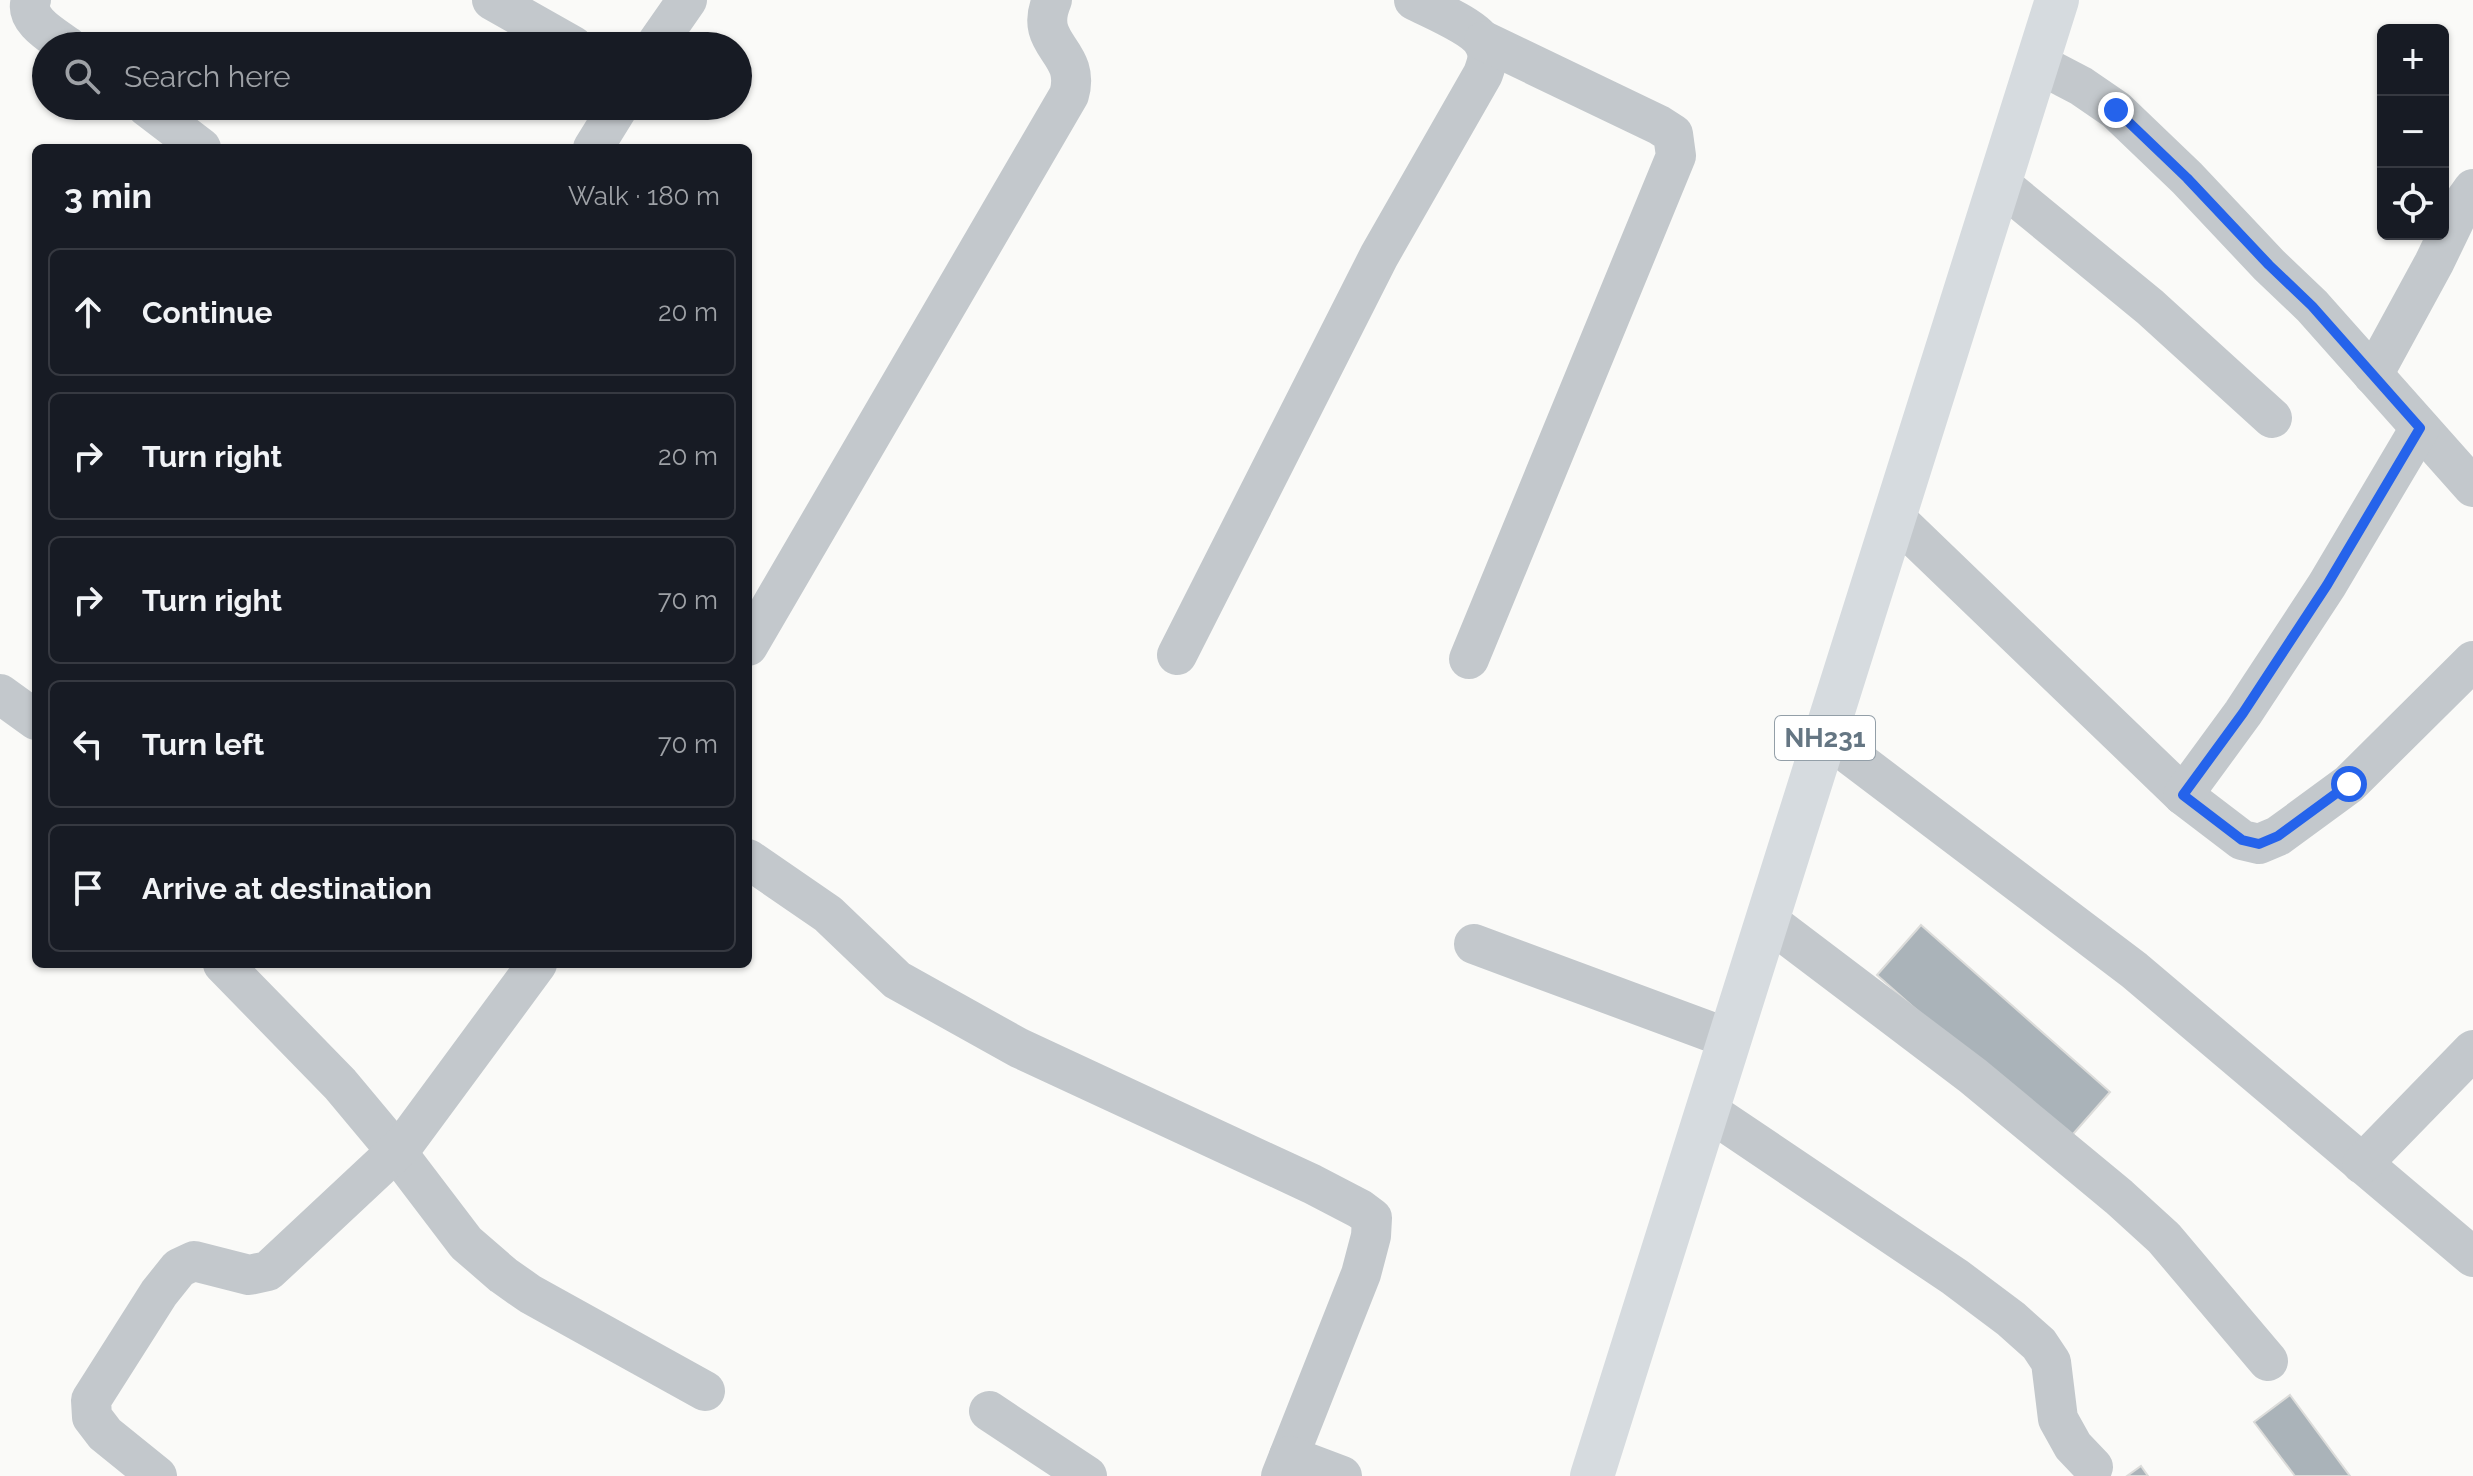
<!DOCTYPE html>
<html lang="en">
<head>
<meta charset="utf-8">
<style>
  :root { --surface:#171b24; --page:#242831; --text:#f1f3f6; --muted:#9ea1a6; --line:#363941 }
  body { margin:0; font-family:Raleway,sans-serif; background:var(--page); color:var(--text) }
  .controls { position:absolute; right:24px; top:24px; display:grid; overflow:hidden; border-radius:12px; box-shadow:0 2px 6px #0004 }
  .controls button { width:72px; height:72px; display:grid; place-items:center; padding:0; border:0; border-bottom:2px solid var(--line); background:var(--surface); color:var(--text); font:40px sans-serif }
  .stop { position:absolute; width:24px; height:24px; margin:-18px; border:6px solid #2563eb; border-radius:50%; background:#fff }
  .stop.end { background:#2563eb; border-color:#fff; box-shadow:0 2px 8px #0008 }
  .list { margin:0; padding:0; list-style:none }
  h2 { display:flex; justify-content:space-between; align-items:center; height:104px; margin:0; padding:0 32px; font-size:34px }
  h2 small { font-size:26px; font-weight:400; color:var(--muted) }
  .list li { display:grid; grid-template-columns:52px 1fr auto; gap:24px; align-items:center; box-sizing:border-box; height:128px; margin:0 16px 16px; padding:0 16px; border:2px solid var(--line); border-radius:12px }
  .list b { display:block; font-size:30px; white-space:nowrap }
  .list em { font-size:26px; font-style:normal; color:var(--muted) }
  .icon { flex:none; width:44px; height:44px; fill:none; stroke:currentColor; stroke-width:2; stroke-linecap:round; stroke-linejoin:round }
  .map { position:relative; flex:none; width:2473px; height:1476px; overflow:hidden }
  .search { position:absolute; background:var(--surface); box-shadow:0 2px 6px #0004; left:32px; top:32px; width:720px; height:88px; display:flex; align-items:center; gap:20px; box-sizing:border-box; padding:0 28px; border-radius:44px; color:var(--muted); font-size:30px }
  .panel { position:absolute; background:var(--surface); box-shadow:0 2px 6px #0004; left:32px; top:144px; width:720px; height:824px; border-radius:12px }
  .map>svg:first-child { display:block }
  .building { fill:#aab3b9; stroke:#dcdcda; stroke-width:2 }
  .lines { fill:none; stroke-linecap:round; stroke-linejoin:round }
  .minor { stroke:#c3c8cc; stroke-width:40 }
  .trunk { stroke:#d6dbdf; stroke-width:44 }
  .route { stroke:#2563eb; stroke-width:10 }
  .labels { text-anchor:middle; dominant-baseline:central; stroke-width:8; stroke-linejoin:round; paint-order:stroke }
  .shield { fill:#fff; stroke:#939fa8; stroke-width:2 }
  .shield-label { font-size:26px; font-weight:bold; fill:#657683 }
</style>
</head>
<body>
<div class="map">
<svg width="2473" height="1476" viewBox="0 0 2473 1476">
  <rect width="100%" height="100%" fill="#fafaf8"/>
  <g class="building">
    <path d="M 1921,925 L 2110,1092 L 2066,1142 L 1877,975 Z"/>
    <path d="M 2290,1395 L 2350,1476 L 2295,1476 L 2254,1422 Z"/>
    <path d="M 2141,1466 L 2148,1476 L 2127,1476 Z"/>
  </g>
  <g class="lines">
    <g class="minor">
      <path d="M 31,0 C 24,20 52,35 67,46"/>
      <path d="M 492,0 L 573,46"/>
      <path d="M 655,46 L 687,0"/>
      <path d="M 2037,63 L 2081,86 L 2116,110 L 2187,178 L 2269,265 L 2312,306 L 2473,487"/>
      <path d="M 146,106 L 201,148"/>
      <path d="M 593,148 L 619,106"/>
      <path d="M 1999,183 L 2150,307 L 2272,418"/>
      <path d="M 2373,375 L 2434,263 L 2463,203 L 2473,189"/>
      <path d="M 1894,517 L 2183,795 L 2242,840 L 2259,844 L 2278,836 L 2349,784 L 2473,661"/>
      <path d="M 748,646 L 1069,95 C 1082,50 1032,46 1052,0"/>
      <path d="M 1177,655 L 1379,256 L 1483,74 C 1487,63 1490,55 1484,44 C 1476,27 1431,9 1414,0"/>
      <path d="M 1469,659 L 1676,156 L 1673,134 L 1659,125 L 1484,41"/>
      <path d="M 0,694 L 36,720"/>
      <path d="M 1825,736 L 2134,970 L 2473,1257"/>
      <path d="M 2183,795 L 2243,713 L 2327,585 L 2420,428"/>
      <path d="M 748,859 L 828,914 L 897,980 L 1019,1048 L 1312,1184 L 1360,1209 L 1372,1218 L 1371,1236 L 1361,1274 L 1281,1476"/>
      <path d="M 1767,920 L 1973,1076 L 2119,1197 L 2164,1238 L 2268,1361"/>
      <path d="M 1474,944 L 1730,1039"/>
      <path d="M 223,964 L 340,1084 L 396,1151 L 466,1243 L 503,1275 L 530,1294 L 705,1391"/>
      <path d="M 1707,1110 L 1955,1277 L 2011,1319 L 2039,1344 L 2051,1362 L 2058,1419 L 2073,1446 L 2093,1467"/>
      <path d="M 2362,1164 L 2473,1050"/>
      <path d="M 989,1411 L 1087,1476"/>
      <path d="M 1289,1456 L 1342,1476"/>
      <path d="M 157,1476 L 105,1434 L 92,1417 L 91,1400 L 159,1293 L 179,1268 L 194,1261 L 249,1275 L 268,1271 L 405,1143 L 537,964"/>
    </g>
    <path class="trunk" d="M 1592,1476 L 2057,0"/>
  </g>
  <g class="lines">
    <path class="route" d="M 2116,110 L 2187,178 L 2269,265 L 2312,306 L 2420,428 L 2327,585 L 2243,713 L 2183,795 L 2242,840 L 2259,844 L 2278,836 L 2349,784"/>
  </g>
  <g class="labels">
    <rect class="shield" x="1775" y="716" width="100" height="44" rx="6"/>
    <g class="shield-label">
      <text x="1825" y="738">NH231</text>
    </g>
  </g>
</svg>
<div class="controls">
<button>+</button>
<button>−</button>
<button><svg class="icon" aria-label="locate" viewBox="0 0 24 24"><circle cx="12" cy="12" r="6"/><path d="M12 2v4M12 18v4M2 12h4M18 12h4"/></svg></button>
</div>
<div class="stop" style="left:2349px;top:784px"></div>
<div class="stop end" style="left:2116px;top:110px"></div>
<div class="search"><svg class="icon" aria-label="search" viewBox="0 0 24 24"><circle cx="10" cy="10" r="6"/><path d="M15 15l6 6"/></svg>Search here</div>
<section class="panel">
<h2>3 min<small>Walk · 180 m</small></h2>
<ul class="list">
<li><svg class="icon" aria-label="ahead" viewBox="0 0 24 24"><path d="M12 20V5M6 11l6-6 6 6"/></svg><div><b>Continue</b></div><em>20 m</em></li>
<li><svg class="icon" aria-label="right" viewBox="0 0 24 24"><path d="M7 20v-9h11M14 6l5 5-5 5"/></svg><div><b>Turn right</b></div><em>20 m</em></li>
<li><svg class="icon" aria-label="right" viewBox="0 0 24 24"><path d="M7 20v-9h11M14 6l5 5-5 5"/></svg><div><b>Turn right</b></div><em>70 m</em></li>
<li><svg class="icon" aria-label="left" viewBox="0 0 24 24"><path d="M17 20v-9H6M10 6l-5 5 5 5"/></svg><div><b>Turn left</b></div><em>70 m</em></li>
<li><svg class="icon" aria-label="arrive" viewBox="0 0 24 24"><path d="M6 21V4h12l-3 4 3 4H6"/></svg><div><b>Arrive at destination</b></div></li>
</ul>
</section>
</div>
</body>
</html>
